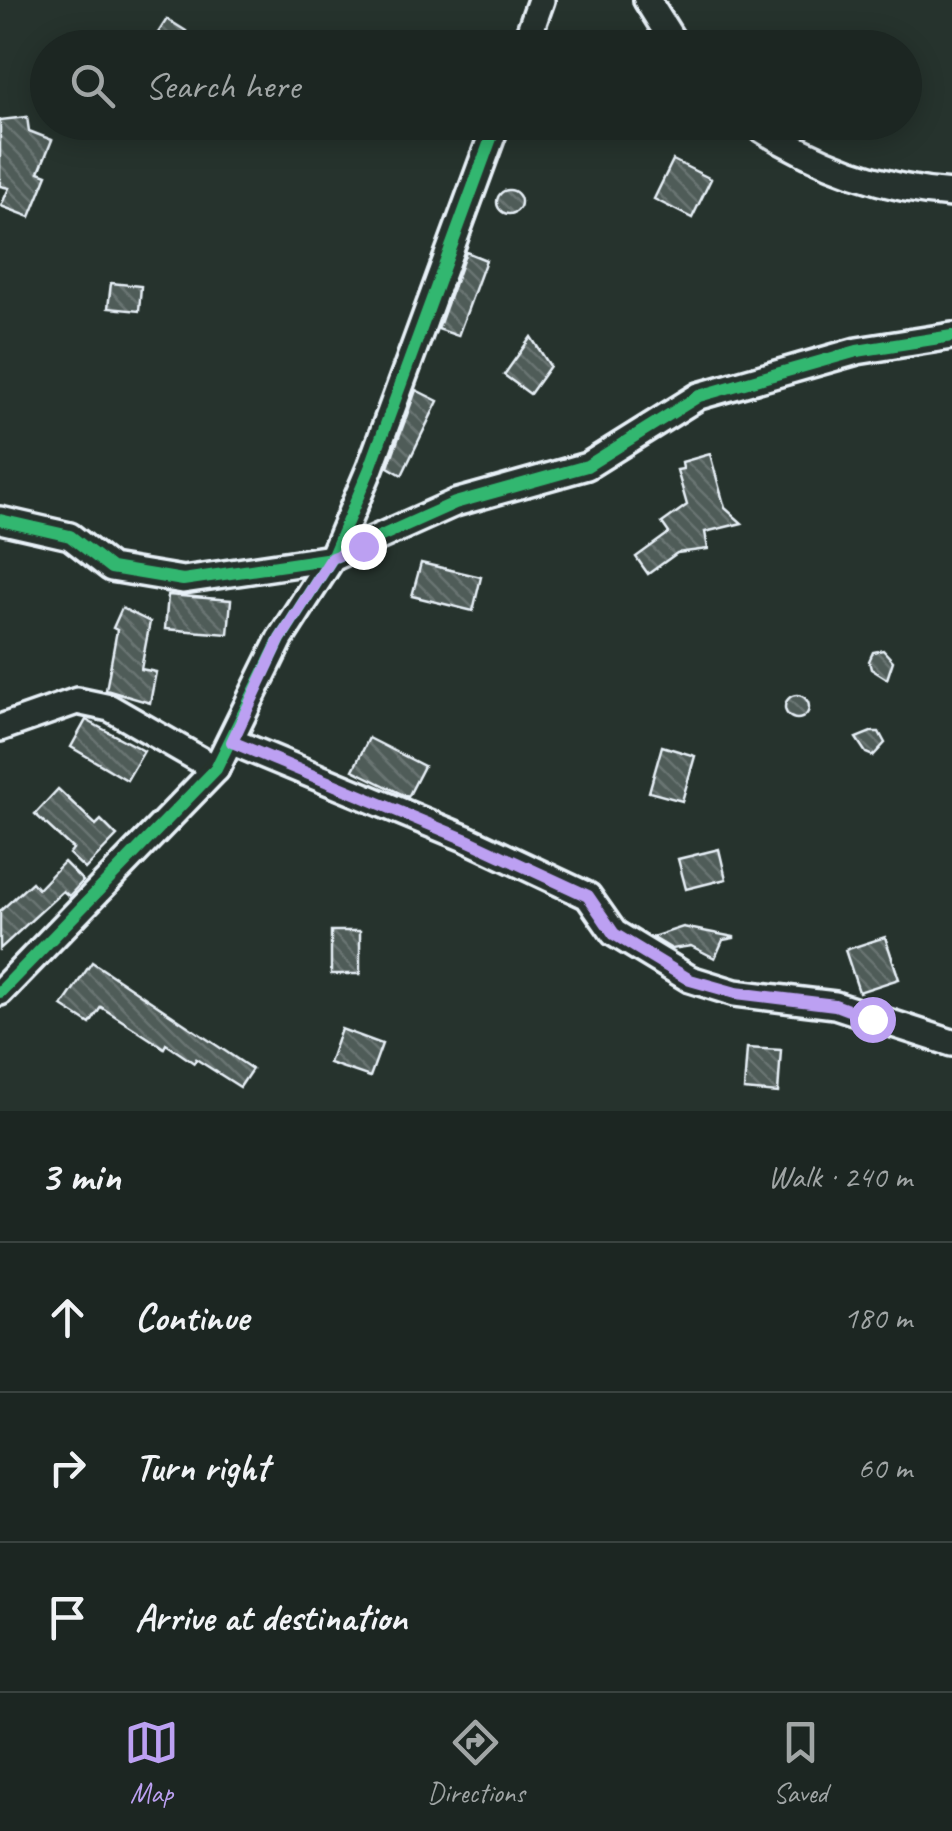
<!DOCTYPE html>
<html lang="en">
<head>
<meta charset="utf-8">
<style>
  :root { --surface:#1c2622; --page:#252e2a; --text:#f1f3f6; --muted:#a0a5a5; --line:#3a4340; --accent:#bca0f2 }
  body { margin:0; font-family:Caveat,sans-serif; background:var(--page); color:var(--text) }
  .stop { position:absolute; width:30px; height:30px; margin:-22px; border:8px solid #bca0f2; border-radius:50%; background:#fff }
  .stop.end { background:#bca0f2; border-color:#fff; box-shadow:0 2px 10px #0008 }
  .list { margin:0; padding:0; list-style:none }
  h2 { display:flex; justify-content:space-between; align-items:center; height:130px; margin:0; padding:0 40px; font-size:42px }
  h2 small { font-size:32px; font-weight:400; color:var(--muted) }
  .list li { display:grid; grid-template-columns:65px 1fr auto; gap:30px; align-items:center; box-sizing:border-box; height:150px; padding:0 40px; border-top:2px solid var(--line) }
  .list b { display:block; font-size:38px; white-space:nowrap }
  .list em { font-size:32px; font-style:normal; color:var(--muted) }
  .icon { flex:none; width:55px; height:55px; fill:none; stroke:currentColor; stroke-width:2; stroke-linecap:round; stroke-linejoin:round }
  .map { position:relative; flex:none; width:952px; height:1111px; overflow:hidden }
  .search { position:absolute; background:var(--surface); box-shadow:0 5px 25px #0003; left:30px; right:30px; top:30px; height:110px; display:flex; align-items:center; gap:25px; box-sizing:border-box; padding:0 35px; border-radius:55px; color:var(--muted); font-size:38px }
  .sheet { height:580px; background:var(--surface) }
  nav { display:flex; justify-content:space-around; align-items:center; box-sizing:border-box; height:140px; border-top:2px solid var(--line); background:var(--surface); font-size:28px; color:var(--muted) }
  nav a { display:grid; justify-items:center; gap:5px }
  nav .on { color:var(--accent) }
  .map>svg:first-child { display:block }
  .building { fill:url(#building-back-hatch); stroke:#e8f1f8; stroke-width:2.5 }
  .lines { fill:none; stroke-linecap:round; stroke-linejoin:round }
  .minor-casing { stroke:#e8f1f8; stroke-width:32 }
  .minor { stroke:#26332d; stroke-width:25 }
  .cycleway-casing { stroke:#26332d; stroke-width:19 }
  .cycleway { stroke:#33b770; stroke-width:12 }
  .route { stroke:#bca0f2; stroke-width:12 }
</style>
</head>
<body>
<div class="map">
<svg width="952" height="1111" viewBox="0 0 952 1111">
  <defs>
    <pattern id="building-back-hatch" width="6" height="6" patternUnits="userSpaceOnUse" patternTransform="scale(2.5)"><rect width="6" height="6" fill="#505c59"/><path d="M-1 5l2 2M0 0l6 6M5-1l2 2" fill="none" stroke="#697472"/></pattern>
  </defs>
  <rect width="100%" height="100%" fill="#26332d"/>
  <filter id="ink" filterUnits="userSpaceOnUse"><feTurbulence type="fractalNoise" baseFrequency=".01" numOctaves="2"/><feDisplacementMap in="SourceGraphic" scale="20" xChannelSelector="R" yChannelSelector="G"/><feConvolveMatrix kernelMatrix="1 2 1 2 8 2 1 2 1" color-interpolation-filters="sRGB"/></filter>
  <g filter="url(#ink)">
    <g class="building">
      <path d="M 167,19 L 186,31 L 176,48 L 156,36 Z"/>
      <path d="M 27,117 L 29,131 L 52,140 L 39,172 L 47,175 L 30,217 L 1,206 L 9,188 L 0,186 L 0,120 Z"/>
      <path d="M 673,160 L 711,179 L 692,218 L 654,199 Z"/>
      <circle cx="509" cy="202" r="12"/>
      <path d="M 466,252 L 486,260 L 458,336 L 438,329 Z"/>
      <path d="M 111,283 L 141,286 L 139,311 L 108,308 Z"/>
      <path d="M 531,337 L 550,366 L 530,394 L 504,375 Z"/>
      <path d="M 416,390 L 438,401 L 402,475 L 388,467 Z"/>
      <path d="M 710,454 L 725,508 L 742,523 L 705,532 L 708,549 L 677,553 L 648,574 L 636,557 L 669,533 L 662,523 L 687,505 L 677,470 L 683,469 L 682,462 Z"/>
      <path d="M 421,563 L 481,577 L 473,611 L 412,596 Z"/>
      <path d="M 168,595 L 231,600 L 228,634 L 165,629 Z"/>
      <path d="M 122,608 L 150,622 L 141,669 L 156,672 L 150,703 L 106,690 L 117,630 L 113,628 Z"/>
      <path d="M 883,650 L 893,661 L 887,679 L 871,669 L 869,661 L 873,652 Z"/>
      <circle cx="797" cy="707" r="12"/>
      <path d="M 86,720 L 144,751 L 127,780 L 71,747 Z"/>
      <path d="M 871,732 L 879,732 L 885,743 L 873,756 L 866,753 L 856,738 Z"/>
      <path d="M 369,738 L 424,766 L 408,797 L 353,770 Z"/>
      <path d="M 662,746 L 695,756 L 682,801 L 649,792 Z"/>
      <path d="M 58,789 L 96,825 L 101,820 L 117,836 L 85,869 L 69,854 L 73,849 L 35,814 Z"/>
      <path d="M 719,849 L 726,879 L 686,889 L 678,859 Z"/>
      <path d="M 64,862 L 83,881 L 69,896 L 63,891 L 0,949 L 0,911 L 32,882 L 38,889 Z"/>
      <path d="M 683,927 L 734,937 L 734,938 L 723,940 L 715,958 L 691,946 L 672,949 L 652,937 Z"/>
      <rect x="331" y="931" width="29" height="43"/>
      <path d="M 885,937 L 899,979 L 859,992 L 845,950 Z"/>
      <path d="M 92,962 L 252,1069 L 240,1087 L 196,1059 L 194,1063 L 166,1044 L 164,1048 L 101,1007 L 90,1024 L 62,1006 Z"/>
      <path d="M 341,1029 L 382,1044 L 370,1077 L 329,1063 Z"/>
      <path d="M 747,1048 L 781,1050 L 778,1093 L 744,1090 Z"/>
    </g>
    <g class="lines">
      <defs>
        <g id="minor">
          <path d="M 647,0 L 677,48"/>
          <path d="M 524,48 L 541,0"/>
          <path d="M 751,122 C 813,163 878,189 952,194"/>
          <path d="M 0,520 L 70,536 L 111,568 L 183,580 L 332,558 L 455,503 L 587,466 L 699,396 L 857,351 L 952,336"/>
          <path d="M 0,728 L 77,701 L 110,708 L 216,769"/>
          <path d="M 233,742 L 467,839 L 588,896 L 614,933 L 690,979 L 735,993 L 835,1005 L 952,1043"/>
          <path d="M 0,992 L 216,769 L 280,639 L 332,558 L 370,468 L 497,122"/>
        </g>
      </defs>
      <use href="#minor" class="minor-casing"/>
      <use href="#minor" class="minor"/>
      <defs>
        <g id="cycleway">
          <path d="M 0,520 L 70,536 L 111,568 L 183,580 L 332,558 L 455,503 L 587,466 L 699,396 L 857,351 L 952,336"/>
          <path d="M 0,992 L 216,769 L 280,639 L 332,558 L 370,468 L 497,122"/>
        </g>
      </defs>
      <use href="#cycleway" class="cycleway-casing"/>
      <use href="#cycleway" class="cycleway"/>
    </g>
  </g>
  <g class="lines" filter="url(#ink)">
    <path class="route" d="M 363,546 L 332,558 L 280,639 L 232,742 L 467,840 L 588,896 L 614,934 L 690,980 L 736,993 L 835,1005 L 872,1019"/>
  </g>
</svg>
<div class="stop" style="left:872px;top:1019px"></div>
<div class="stop end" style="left:363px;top:546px"></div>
<div class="search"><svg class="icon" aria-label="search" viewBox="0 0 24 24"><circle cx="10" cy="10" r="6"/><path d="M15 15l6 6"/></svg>Search here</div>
</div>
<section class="sheet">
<h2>3 min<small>Walk · 240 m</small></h2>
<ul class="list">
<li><svg class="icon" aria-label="ahead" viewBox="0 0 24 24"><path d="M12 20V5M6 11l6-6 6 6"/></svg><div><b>Continue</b></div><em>180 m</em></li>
<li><svg class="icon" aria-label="right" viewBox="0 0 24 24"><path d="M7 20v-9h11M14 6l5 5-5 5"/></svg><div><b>Turn right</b></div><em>60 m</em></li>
<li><svg class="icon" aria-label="arrive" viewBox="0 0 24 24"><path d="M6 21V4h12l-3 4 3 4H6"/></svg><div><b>Arrive at destination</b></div></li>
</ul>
</section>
<nav>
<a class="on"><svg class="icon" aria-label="map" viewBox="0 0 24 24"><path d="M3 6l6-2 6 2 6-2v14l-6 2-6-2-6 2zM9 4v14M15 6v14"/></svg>Map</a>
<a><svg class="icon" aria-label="directions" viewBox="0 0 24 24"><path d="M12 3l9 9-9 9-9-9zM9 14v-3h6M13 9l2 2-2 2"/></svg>Directions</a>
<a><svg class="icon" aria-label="saved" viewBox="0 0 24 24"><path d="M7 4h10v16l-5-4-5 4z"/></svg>Saved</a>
</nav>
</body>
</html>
